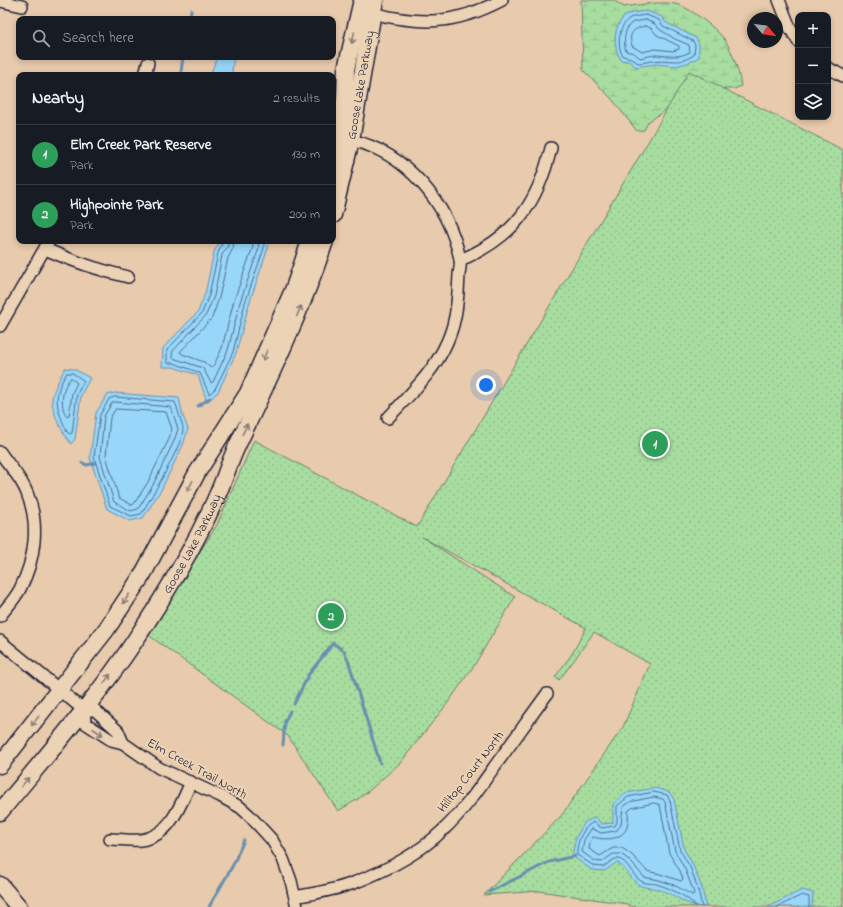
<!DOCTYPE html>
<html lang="en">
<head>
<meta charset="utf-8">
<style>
  :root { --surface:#171b24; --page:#20242c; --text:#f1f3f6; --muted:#9ea1a6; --line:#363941; --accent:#1f6fb2 }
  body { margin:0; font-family:"Indie Flower",sans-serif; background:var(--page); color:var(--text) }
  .controls { position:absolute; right:12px; top:12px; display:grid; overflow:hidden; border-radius:8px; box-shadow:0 2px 6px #0003 }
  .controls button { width:36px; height:36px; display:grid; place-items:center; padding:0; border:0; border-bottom:1px solid var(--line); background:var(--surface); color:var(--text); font:20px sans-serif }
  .compass { position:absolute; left:747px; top:12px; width:36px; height:36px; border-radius:50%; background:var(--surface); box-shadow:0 2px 6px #0003; rotate:119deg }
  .you { position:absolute; left:486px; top:385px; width:14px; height:14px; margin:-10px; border:3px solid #fff; border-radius:50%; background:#1a73e8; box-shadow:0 0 0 6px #1a73e833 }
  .badge { display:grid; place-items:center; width:26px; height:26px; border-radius:50%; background:var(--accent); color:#fff; font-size:13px; font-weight:700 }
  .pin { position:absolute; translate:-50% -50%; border:2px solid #fff; box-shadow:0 1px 4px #0006 }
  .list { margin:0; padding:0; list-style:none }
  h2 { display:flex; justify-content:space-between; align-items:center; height:52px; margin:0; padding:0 16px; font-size:17px }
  h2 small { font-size:13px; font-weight:400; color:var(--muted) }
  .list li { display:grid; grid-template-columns:26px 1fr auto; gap:12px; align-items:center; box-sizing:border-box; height:60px; padding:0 16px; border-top:1px solid var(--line) }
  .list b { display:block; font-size:15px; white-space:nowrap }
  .list p { margin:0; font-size:13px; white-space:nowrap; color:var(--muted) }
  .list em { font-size:13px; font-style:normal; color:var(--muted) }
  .icon { flex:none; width:22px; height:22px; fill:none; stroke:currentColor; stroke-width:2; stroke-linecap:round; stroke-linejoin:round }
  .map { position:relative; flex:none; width:843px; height:907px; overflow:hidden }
  .search { position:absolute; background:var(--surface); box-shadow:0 2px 6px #0003; left:16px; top:16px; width:320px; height:44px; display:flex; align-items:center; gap:10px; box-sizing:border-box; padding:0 14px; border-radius:8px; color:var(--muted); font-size:15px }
  .panel { position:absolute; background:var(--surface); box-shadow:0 2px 6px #0003; left:16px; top:72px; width:320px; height:172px; border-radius:8px }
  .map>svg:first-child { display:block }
  .wetland { fill:url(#wetland-marsh); stroke:#65806e }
  .park { fill:url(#park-dots); stroke:#65806e }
  .water { fill:#98d7fa; stroke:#698fae }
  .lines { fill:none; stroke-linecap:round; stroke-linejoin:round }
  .shore { stroke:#516a87; stroke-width:1 }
  .stream { stroke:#698fae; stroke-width:3 }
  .street-casing { stroke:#22223b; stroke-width:14 }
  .secondary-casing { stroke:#22223b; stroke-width:19 }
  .street { stroke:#edd3b5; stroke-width:11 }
  .secondary { stroke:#edd3b5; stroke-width:16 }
  .oneway { stroke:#887a78 }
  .labels { text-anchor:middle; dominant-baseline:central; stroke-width:4; stroke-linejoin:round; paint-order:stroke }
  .street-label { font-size:13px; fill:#22223b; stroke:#edd3b5 }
</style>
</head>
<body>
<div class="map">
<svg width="843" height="907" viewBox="0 0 843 907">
  <defs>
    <pattern id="wetland-marsh" width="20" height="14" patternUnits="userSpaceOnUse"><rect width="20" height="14" fill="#a8dda0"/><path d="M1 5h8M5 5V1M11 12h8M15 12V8" fill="none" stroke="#90bd8b"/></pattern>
    <pattern id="park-dots" width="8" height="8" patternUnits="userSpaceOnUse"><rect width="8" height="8" fill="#a8dda0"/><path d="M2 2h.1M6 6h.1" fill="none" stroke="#90bd8b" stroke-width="1.8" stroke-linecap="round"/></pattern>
  </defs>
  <rect width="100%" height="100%" fill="#e8caac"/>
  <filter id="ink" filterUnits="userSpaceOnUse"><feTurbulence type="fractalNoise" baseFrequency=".025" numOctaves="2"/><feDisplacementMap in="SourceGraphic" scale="8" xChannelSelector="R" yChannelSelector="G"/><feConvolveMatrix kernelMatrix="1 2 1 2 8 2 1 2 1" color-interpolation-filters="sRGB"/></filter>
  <g filter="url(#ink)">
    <path class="wetland" d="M 581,0 L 613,0 L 624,7 C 640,5 663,0 679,5 C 691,9 717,29 725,40 C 733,53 739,71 741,86 L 734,89 L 703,88 L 683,98 L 648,122 L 644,130 L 637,131 L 611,98 L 583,70 Z"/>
    <path class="park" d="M 689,71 L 843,150 L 843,907 L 633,907 L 627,904 L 539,891 L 484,895 L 561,816 L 623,727 L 650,664 L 594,632 L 572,663 L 559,680 L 555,677 L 572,654 L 586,628 L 422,537 L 515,597 L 475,664 L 447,704 L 400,763 L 371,789 L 358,799 L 338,811 L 288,736 L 147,634 L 217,525 L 254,440 L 417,527 L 648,142 Z"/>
    <g class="water">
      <path d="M 647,11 L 662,17 L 665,22 L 696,38 L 699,44 L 699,57 L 688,63 L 675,66 L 656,64 L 636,67 L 629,61 L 621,60 C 612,46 613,23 628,14 C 633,12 642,12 647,11 Z"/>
      <path d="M 217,57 L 234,57 L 232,70 L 233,75 L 212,75 L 211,73 Z"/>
      <path d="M 220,241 L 267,241 L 268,248 L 249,304 L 236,353 L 218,392 L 207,402 L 198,375 L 173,367 L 162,367 L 163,348 L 198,312 L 205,294 L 214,252 Z"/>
      <path d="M 65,368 L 74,369 L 90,378 L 81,395 L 75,439 L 71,444 C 62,431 53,416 52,400 C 52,392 61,376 65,368 Z"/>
      <path d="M 114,393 L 179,398 L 183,416 L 188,429 L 183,445 L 161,490 L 143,518 L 130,521 L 107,509 L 90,458 L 96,413 L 107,395 Z"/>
      <path d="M 655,788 L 669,792 L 674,799 L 684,849 L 693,865 L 702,888 L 706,907 C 686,907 676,894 657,889 C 652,887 643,888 639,885 C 632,880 625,868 617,862 L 605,871 L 592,870 L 572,856 L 576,837 L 585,822 L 596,817 L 601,824 L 613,823 L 613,804 L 626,793 Z"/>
      <path d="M 802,890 L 813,893 L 812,907 L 768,907 Z"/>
    </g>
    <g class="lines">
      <g class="shore">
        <path d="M 646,15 L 659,20 L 663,26 L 693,41 L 695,45 L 694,55 C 676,66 671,58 654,61 C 649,61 644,63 638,63 L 631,58 L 623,56 C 616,45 619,25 630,18 C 634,16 641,16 646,15 Z"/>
        <path d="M 646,20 L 655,24 L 659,29 L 675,39 L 689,45 L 690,52 C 679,58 669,56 657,55 C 651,55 646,57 640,58 L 634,53 L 626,51 C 623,42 624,27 633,22 C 637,21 642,21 646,20 Z"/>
        <path d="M 645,26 L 651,28 L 657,35 L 679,46 L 679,49 L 673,51 L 655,49 L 642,52 L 632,46 C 628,33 633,29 645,26 Z"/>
        <path d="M 223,241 L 218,253 L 209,295 L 202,313 L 167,350 L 167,363 L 174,363 L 200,373 L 209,394 L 215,389 L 233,352 L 245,303 L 264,248 L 264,241"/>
        <path d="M 228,241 L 228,246 L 222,255 L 214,296 L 206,315 L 172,352 L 173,358 L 203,368 L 211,383 L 213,382 L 228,350 L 240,302 L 259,248 L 258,241"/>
        <path d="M 234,241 L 233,248 L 228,258 L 219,298 L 212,318 L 180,352 L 182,354 L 204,362 L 211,368 L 213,367 L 222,348 L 234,300 L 253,247 L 252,241"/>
        <path d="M 67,373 L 73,373 L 84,381 L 77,394 L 72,433 L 70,434 L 67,432 C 57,409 51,396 67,373 Z"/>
        <path d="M 71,378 L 77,383 L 72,393 L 69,415 L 67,416 C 59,408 62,385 71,378 Z"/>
        <path d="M 115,397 L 175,402 C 176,404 183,427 183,428 C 184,443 150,500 141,514 L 131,516 L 110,506 L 94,457 L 100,415 L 109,399 Z"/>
        <path d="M 115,402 L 171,407 L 178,429 L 174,441 L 153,485 L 138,509 L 131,511 L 114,502 L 100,457 L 104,416 L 112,403 Z"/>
        <path d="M 116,409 L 166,412 L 172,429 L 169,439 L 148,482 L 134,504 L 132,505 L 119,498 L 106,456 L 110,418 Z"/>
        <path d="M 654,797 L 663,799 L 665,802 L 675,851 L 685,869 L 693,890 L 694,894 L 692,895 L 674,885 L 659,880 L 644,877 L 629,860 L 621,854 L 613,854 L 602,862 L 595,861 L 582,852 L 584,840 L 591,829 L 593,829 L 601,833 L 616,831 L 621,825 L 623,807 L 630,802 Z"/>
        <path d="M 654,803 L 660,805 L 669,853 L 680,871 L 683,879 L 681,881 L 660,874 L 647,871 L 632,855 L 622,848 L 613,848 L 600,856 L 589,849 L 590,842 L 593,837 C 604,840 622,841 627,827 C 629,822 628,816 628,811 L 632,808 Z"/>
        <path d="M 695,907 C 694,899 665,886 656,884 C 652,883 645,884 641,881 C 632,876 629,862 619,859 C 614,857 607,865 603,867 L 594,866 L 577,855 C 576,843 583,826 594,822 L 601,828 L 615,826 L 617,822 L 617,806 L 628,797 L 654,792 L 667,795 L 670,801 L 680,850 L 690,867 L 698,889 L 702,907"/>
        <path d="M 777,907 L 802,895 L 809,897 L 809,907"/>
      </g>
      <g class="stream">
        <path d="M 190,19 L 191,10"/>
        <path d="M 183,75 L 181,72 L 183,57"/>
        <path d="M 198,406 L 210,398"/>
        <path d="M 82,463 L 87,465 L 95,463"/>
        <path d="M 294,704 L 309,674 L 333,643 L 344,651 L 349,663 L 380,763"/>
        <path d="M 283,745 L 285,721 L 290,711"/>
        <path d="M 489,892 L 549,862 L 575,856"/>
        <path d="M 209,907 L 233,865 L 244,840"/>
      </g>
      <defs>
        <g id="street">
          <path d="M 779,0 L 790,28 L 798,41"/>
          <path d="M 0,1 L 22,6"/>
          <path d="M 372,13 C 423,26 456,24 502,0"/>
          <path d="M 828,68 L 843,76"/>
          <path d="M 145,75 L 148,63"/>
          <path d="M 351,140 C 407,153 448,203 460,259 C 461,263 460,269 459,274 C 458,298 457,320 447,342 C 434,372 409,395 388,418"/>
          <path d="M 45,249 C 72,261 99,270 128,277"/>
          <path d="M 460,260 C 514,238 538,203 551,148"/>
          <path d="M 0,326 L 49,241"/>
          <path d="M 0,452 C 9,466 21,477 27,493 C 40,524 35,560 20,589 C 15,599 7,607 0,616"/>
          <path d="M 0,641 L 84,710"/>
          <path d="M 84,710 L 85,723 L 111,740 L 123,743 L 159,768 L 220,796 L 240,807 L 249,815 L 272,840 L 283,859 L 291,881 L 297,907"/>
          <path d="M 84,710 L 95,710 L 118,731 L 123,743"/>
          <path d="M 110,839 C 120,839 131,841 141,840 C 170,836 180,806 191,782"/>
          <path d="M 295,897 C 315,893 337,890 356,882 C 387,870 418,854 442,831 C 464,811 480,787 497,763 C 514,740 530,717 547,694"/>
        </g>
        <g id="secondary">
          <path d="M 333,160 L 339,134 L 345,98 L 346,69 L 362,0"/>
          <path id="s1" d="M 333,215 L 351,140 L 375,0"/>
          <path d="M 0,765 L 106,630 L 143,574 L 197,473 L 248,393 L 294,288 L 310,241"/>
          <path id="s2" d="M 0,812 C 45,757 94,702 134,642 C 164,597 194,548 216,498 C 224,481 229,463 237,446 C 269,379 301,312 325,241"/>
          <path d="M 0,885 L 19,907"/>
        </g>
      </defs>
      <use href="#street" class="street-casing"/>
      <use href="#secondary" class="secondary-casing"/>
      <use href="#street" class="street"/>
      <use href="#secondary" class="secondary"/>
    </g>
    <defs><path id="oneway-shaft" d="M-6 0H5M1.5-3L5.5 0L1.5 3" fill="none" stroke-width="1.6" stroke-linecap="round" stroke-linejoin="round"/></defs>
    <g class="oneway">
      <use href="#oneway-shaft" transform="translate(353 38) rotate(103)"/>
      <use href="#oneway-shaft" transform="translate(299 311) rotate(-67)"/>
      <use href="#oneway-shaft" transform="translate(265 355) rotate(114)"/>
      <use href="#oneway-shaft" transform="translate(245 429) rotate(-64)"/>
      <use href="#oneway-shaft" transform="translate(190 486) rotate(117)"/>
      <use href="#oneway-shaft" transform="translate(126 599) rotate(123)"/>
      <use href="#oneway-shaft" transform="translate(107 679) rotate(-54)"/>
      <use href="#oneway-shaft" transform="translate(35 721) rotate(129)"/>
      <use href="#oneway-shaft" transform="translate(98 732) rotate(33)"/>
      <use href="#oneway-shaft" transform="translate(25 782) rotate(-51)"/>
    </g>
  </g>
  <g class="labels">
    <g class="street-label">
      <text stroke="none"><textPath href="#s1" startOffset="133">Goose Lake Parkway</textPath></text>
      <text stroke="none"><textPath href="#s2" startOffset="331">Goose Lake Parkway</textPath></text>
      <text transform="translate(197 769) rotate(29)">Elm Creek Trail North</text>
      <text transform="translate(471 772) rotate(-52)">Hilltop Court North</text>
    </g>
  </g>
</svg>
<div class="controls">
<button>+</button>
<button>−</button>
<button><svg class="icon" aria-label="layers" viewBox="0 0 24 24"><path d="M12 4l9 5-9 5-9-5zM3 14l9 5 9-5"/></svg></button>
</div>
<svg class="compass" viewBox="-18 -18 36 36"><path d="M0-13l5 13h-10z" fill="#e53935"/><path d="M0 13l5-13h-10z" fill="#9ea1a6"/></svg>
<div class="you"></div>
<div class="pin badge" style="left:655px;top:444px;background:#2e9e5b">1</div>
<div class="pin badge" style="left:331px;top:616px;background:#2e9e5b">2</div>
<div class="search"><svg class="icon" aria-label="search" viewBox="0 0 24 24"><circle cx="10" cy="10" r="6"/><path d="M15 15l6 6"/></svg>Search here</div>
<section class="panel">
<h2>Nearby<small>2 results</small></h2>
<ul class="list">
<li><span class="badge" style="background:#2e9e5b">1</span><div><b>Elm Creek Park Reserve</b><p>Park</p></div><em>130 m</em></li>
<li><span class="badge" style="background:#2e9e5b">2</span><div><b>Highpointe Park</b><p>Park</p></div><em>200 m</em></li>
</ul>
</section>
</div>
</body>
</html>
